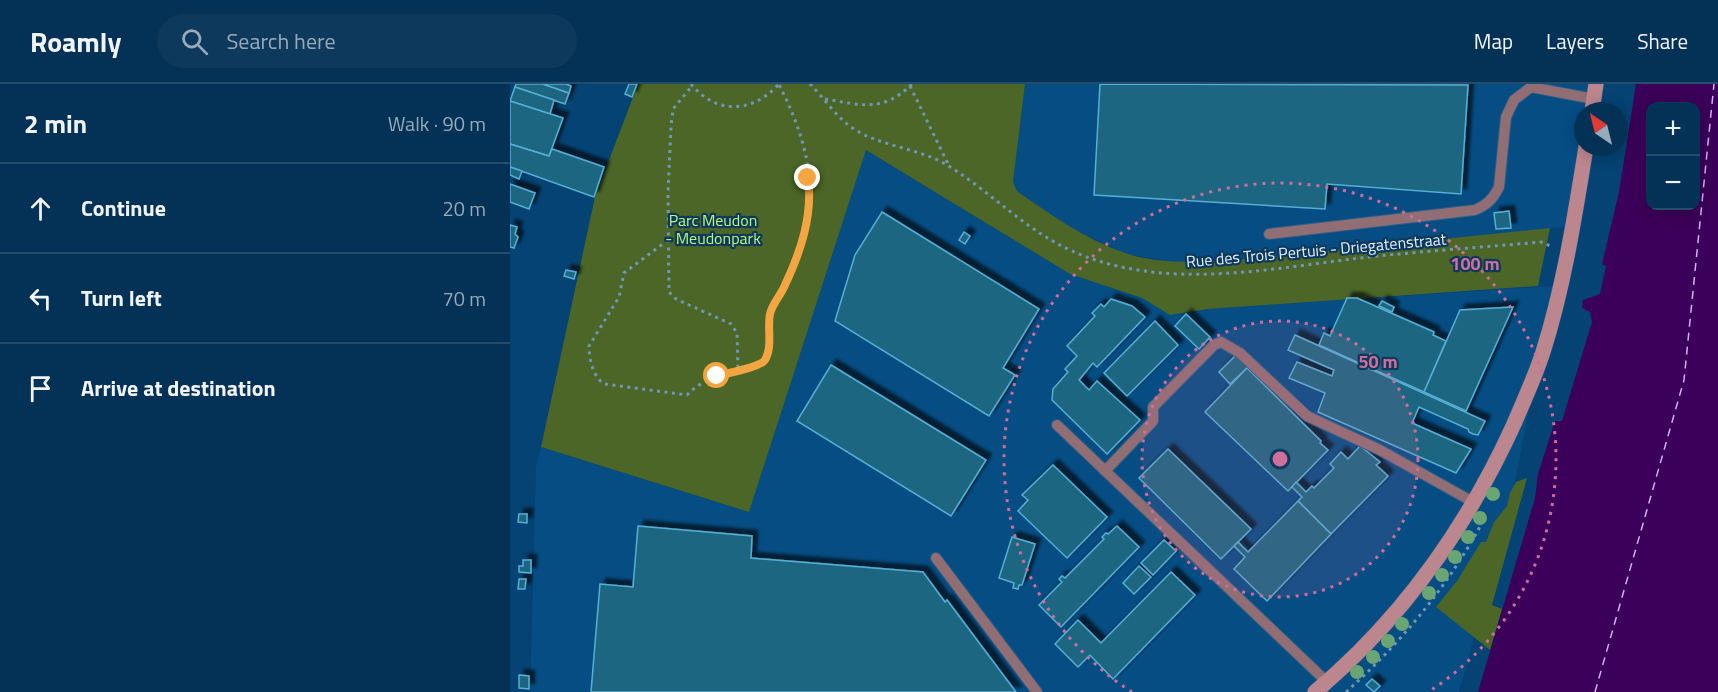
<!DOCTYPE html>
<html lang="en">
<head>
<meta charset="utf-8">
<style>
  :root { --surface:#033256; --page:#0d3a5c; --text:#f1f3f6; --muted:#97aab9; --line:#244d6c }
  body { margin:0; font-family:"Titillium Web",sans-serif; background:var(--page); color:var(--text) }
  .controls { position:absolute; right:18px; top:18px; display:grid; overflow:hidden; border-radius:12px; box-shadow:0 3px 15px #0003 }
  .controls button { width:54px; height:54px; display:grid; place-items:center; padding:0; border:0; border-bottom:2px solid var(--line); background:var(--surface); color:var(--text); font:30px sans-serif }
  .compass { position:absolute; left:1064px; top:18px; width:54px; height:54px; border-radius:50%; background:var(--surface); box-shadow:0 3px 15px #0003; rotate:325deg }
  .stop { position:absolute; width:18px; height:18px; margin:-14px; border:4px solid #f3a542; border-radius:50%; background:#fff }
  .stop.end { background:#f3a542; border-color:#fff; box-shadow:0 2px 6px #0008 }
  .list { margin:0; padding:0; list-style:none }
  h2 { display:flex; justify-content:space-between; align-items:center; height:78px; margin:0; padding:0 24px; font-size:26px }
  h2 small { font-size:20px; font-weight:400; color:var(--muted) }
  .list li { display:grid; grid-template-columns:39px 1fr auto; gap:18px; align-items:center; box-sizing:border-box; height:90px; padding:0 24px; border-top:2px solid var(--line) }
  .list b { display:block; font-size:22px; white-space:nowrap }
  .list em { font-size:20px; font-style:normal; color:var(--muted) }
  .icon { flex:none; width:33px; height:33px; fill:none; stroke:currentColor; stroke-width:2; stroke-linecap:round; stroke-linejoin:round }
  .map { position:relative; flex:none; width:1208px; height:608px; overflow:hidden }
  header { display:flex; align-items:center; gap:36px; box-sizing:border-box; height:84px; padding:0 30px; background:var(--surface); border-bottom:2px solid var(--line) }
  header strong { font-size:28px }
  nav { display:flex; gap:33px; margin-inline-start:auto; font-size:21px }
  .search { width:420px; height:54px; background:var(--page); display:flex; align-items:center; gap:15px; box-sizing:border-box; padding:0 21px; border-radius:33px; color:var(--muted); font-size:22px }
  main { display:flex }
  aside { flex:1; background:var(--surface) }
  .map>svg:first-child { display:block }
  .built { fill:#054d83 }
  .green { fill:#4b6627 }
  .water { fill:#3b0059; fill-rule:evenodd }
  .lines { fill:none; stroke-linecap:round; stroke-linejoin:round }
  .ferry { stroke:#d5b0f4; stroke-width:1.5; stroke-dasharray:8 6; stroke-linecap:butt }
  .building { fill:#1c6682; stroke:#57aed3; stroke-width:1.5; filter:url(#shadow) }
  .service-casing { stroke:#285f89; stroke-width:12 }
  .secondary-casing { stroke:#285f89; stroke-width:16 }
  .path { stroke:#7096b5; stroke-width:3; stroke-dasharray:3 4.5; stroke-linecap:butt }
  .service { stroke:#916e73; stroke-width:10 }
  .secondary { stroke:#bc868e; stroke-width:15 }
  .tree { fill:#6aa574 }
  .route { stroke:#f3a542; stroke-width:8 }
  .ring { fill:none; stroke:#d06e9b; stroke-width:3; stroke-dasharray:3 6 }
  .labels { text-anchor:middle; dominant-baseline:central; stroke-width:4.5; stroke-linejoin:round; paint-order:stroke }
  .park-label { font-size:16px; fill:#bdf574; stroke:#0d395d }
  .street-label { font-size:16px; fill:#e5f0fc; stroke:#0d395d }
  .centre { fill:#d06e9b; stroke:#0d395d; stroke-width:3 }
  .ring-label { font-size:18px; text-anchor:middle; font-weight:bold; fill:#d06e9b; stroke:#0d395d; stroke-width:4.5; stroke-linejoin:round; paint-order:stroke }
</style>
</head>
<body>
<header>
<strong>Roamly</strong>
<div class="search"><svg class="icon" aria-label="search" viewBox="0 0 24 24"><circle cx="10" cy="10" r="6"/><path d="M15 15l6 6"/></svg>Search here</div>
<nav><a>Map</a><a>Layers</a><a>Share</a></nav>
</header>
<main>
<aside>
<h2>2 min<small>Walk · 90 m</small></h2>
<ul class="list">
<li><svg class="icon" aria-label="ahead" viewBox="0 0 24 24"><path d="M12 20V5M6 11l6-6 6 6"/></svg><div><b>Continue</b></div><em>20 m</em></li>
<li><svg class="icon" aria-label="left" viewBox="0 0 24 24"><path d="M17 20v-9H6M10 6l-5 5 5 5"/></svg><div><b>Turn left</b></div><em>70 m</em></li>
<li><svg class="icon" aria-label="arrive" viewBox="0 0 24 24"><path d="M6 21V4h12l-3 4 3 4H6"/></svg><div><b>Arrive at destination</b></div></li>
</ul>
</aside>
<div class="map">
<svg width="1208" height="608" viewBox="0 0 1208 608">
  <defs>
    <filter id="shadow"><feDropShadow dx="5.5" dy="-5.5" stdDeviation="1.5" flood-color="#0009"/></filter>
  </defs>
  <rect width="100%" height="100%" fill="#044373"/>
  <g class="built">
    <path d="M 515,0 L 1078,0 L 1076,27 L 1073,27 L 1073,47 L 1054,143 L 707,178 L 664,178 L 616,170 L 555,141 L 507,107 L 503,98 Z"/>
    <path d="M 356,66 L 560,190 L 632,214 L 660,231 L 698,225 L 1043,202 L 1001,418 L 949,608 L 20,608 L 26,383 L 31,363 L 239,428 Z"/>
  </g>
  <g class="green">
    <path d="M 128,0 L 515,0 L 503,98 L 507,107 C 541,131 575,155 615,169 C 644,179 677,178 707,178 L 1040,144 L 1028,202 L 698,225 L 660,231 L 632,214 L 560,190 L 356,66 L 239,428 L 31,363 L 85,113 Z"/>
    <path d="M 1017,394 L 982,521 L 992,525 L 980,566 L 926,523 L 947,497 L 971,458 L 976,458 L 984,438 L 997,422 L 1000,409 L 1006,398 Z"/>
  </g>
  <path class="water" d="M 1126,0 L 1208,0 L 1208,608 L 968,608 L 1025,414 L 1028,390 L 1045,337 L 1052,337 L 1082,238 L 1080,228 L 1072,224 L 1073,216 L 1090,210 L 1096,182 L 1092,180 L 1109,108 ZM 1140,22 L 1186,22 L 1186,122 L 1140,122 Z"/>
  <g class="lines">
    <path class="ferry" d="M 1085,608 L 1174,296 L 1204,0"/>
  </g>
  <g class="building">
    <path d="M 6,0 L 33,0 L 59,9 L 55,20 L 5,3 Z"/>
    <path d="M 33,0 L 56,0 L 61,2 L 59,9 Z"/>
    <path d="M 119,0 L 127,0 L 122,13 L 115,10 Z"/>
    <path d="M 590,0 L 958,1 L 951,110 L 817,100 L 815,125 L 584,111 Z"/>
    <path d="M 5,3 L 44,16 L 40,30 L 0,17 Z"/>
    <path d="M 0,17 L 53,34 L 39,72 L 0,60 Z"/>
    <path d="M 0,60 L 39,72 L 42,65 L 94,83 L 84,113 L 0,83 Z"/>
    <path d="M 0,83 L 12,87 L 9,95 L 0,91 Z"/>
    <path d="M 0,100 L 25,109 L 19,125 L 0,118 Z"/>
    <path d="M 999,127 L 1001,144 L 986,145 L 984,129 Z"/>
    <path d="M 372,128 L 529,225 L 493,284 L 505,291 L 479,332 L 325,237 L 345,171 Z"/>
    <path d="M 0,141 L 7,143 L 5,150 L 8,153 L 4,164 L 0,163 Z"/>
    <path d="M 454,148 L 460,152 L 455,160 L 449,156 Z"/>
    <path d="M 56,186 L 66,188 L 64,195 L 54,192 Z"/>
    <path d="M 837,214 L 847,214 L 924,248 L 923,251 L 936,257 L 914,308 L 809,261 L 814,249 L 820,252 Z"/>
    <path d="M 601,215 L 622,222 L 635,233 L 587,283 L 583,279 L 569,296 L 579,306 L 587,297 L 630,336 L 597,370 L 542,316 L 543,305 L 558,288 L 555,285 L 567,272 L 557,262 L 585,232 L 582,229 L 591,220 L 594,223 Z"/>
    <path d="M 872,217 L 884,223 L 882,228 L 869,222 Z"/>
    <path d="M 1003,223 L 956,327 L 914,308 L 950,226 Z"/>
    <path d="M 676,230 L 700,253 L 689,265 L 665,242 Z"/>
    <path d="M 645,237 L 668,261 L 617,312 L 594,289 Z"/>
    <path d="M 785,251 L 975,337 L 968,351 L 963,350 L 959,348 L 958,345 L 909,323 L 902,339 L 961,365 L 946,389 L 808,328 L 815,309 L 779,294 L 787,278 L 822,292 L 824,286 L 778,266 Z"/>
    <path d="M 726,271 L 738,283 L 720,300 L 709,288 Z"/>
    <path d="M 321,281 L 476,376 L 441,432 L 287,337 Z"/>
    <path d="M 737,284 L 811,357 L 810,359 L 818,366 L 778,407 L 695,328 Z"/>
    <path d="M 850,362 L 870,378 L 866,381 L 878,392 L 821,450 L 788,417 L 792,413 L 782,403 L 786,398 L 796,408 L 802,402 L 804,404 L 824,384 L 820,380 L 831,368 L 838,375 Z"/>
    <path d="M 658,365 L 741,445 L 711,475 L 629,394 Z"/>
    <path d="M 543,381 L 597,433 L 557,474 L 508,427 L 518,416 L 512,411 Z"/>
    <path d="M 788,417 L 821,450 L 757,517 L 724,485 L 735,473 L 724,462 L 728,458 L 738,468 Z"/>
    <path d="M 9,430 L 17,430 L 17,439 L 8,438 Z"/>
    <path d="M 128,442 L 242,452 L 241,474 L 413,488 L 435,518 L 437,516 L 506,608 L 81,608 L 90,500 L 123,503 Z"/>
    <path d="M 607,442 L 629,463 L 551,543 L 529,521 L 552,498 L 549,495 L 552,492 L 555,494 L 594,455 L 592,453 L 596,449 L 598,450 Z"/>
    <path d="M 502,453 L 525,460 L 512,501 L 509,501 L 508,505 L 503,504 L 504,499 L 489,494 Z"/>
    <path d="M 654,456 L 666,467 L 643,491 L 631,479 Z"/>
    <path d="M 13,476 L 21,476 L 21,489 L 9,488 L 9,482 L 13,482 Z"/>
    <path d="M 629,482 L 641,493 L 624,510 L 613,499 Z"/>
    <path d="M 661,488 L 685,511 L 603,595 L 580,571 L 568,583 L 545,560 L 568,536 L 591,559 Z"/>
    <path d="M 9,495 L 16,495 L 15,505 L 8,505 Z"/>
    <path d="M 9,591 L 19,592 L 19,605 L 9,604 Z"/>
    <path d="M 862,595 L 870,602 L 864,608 L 856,601 Z"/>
  </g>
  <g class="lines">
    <defs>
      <g id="service">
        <path d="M 1021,3 L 1084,15"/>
        <path d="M 759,150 L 965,126 C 977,121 983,115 989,103 L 996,33 L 1004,16 L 1021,3 L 1021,0"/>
        <path d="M 547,341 L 817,598"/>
        <path d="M 595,387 L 643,337 L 643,323 L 704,261 L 711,258 L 730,269 L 797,332 L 870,366 L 963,418"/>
        <path d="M 426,474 L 527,608"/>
      </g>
      <g id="secondary">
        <path d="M 1082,27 L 1086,0"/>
        <path d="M 805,608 C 892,535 957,443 1004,340 C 1014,316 1025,293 1033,268 C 1054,202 1065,131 1076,63"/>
      </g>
    </defs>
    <use href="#service" class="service-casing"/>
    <use href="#secondary" class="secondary-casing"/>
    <g class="path">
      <path d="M 181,0 C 206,31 242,29 268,1"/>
      <path d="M 300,0 C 313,13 329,36 344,45 C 372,63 409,64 437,81 C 480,107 514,145 560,166 C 654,209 761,184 859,173 C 916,167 974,163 1031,158 L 1043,163"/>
      <path d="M 400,2 L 439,82"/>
      <path d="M 315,15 C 351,21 373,29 402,0"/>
      <path d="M 158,156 L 114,189 L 109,213 L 79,262 C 79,275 83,294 95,300 L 177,311 C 191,296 209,292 228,286 L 227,249 L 221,240 L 166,215 L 159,208 L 158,108 L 161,42 L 163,25 L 182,2"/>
      <path d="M 228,286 C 253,280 259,279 261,251 C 261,243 258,235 260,228 C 263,219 270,211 274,203 C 282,189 288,172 293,156 C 311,105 293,46 269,1"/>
      <path d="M 836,608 C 891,559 939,501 973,437"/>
    </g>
    <use href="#service" class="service"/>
    <use href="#secondary" class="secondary"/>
  </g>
  <g class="tree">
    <circle cx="983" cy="410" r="7"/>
    <circle cx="970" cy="434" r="7"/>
    <circle cx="958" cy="453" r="7"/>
    <circle cx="945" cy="473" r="7"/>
    <circle cx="932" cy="491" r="7"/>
    <circle cx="919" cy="509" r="7"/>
    <circle cx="892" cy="540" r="7"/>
    <circle cx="878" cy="557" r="7"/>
    <circle cx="863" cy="573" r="7"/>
    <circle cx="847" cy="588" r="7"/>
  </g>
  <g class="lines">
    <path class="route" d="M 207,292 C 217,289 251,283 255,276 C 263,262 257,244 260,230 C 262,220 271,211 275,201 C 291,167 303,131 298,94"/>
  </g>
  <circle cx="770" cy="375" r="138" fill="#d06e9b" fill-opacity=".12"/>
  <g class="ring">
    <circle cx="770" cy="375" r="138"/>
    <path d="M622 608A276 276 0 1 1 918 608"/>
  </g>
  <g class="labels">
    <g class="park-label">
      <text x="203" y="136">Parc Meudon<tspan x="203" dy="18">- Meudonpark</tspan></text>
    </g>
    <g class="street-label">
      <text transform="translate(806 166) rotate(-5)">Rue des Trois Pertuis - Driegatenstraat</text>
    </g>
  </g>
  <circle cx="770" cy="375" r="9" class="centre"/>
  <g class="ring-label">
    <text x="965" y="186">100 m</text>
    <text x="868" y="284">50 m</text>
  </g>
</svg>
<div class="controls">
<button>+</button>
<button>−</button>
</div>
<svg class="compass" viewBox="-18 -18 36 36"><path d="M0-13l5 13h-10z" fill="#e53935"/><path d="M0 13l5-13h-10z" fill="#97aab9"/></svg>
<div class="stop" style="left:207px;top:292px"></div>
<div class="stop end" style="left:298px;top:94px"></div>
</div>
</main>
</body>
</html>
